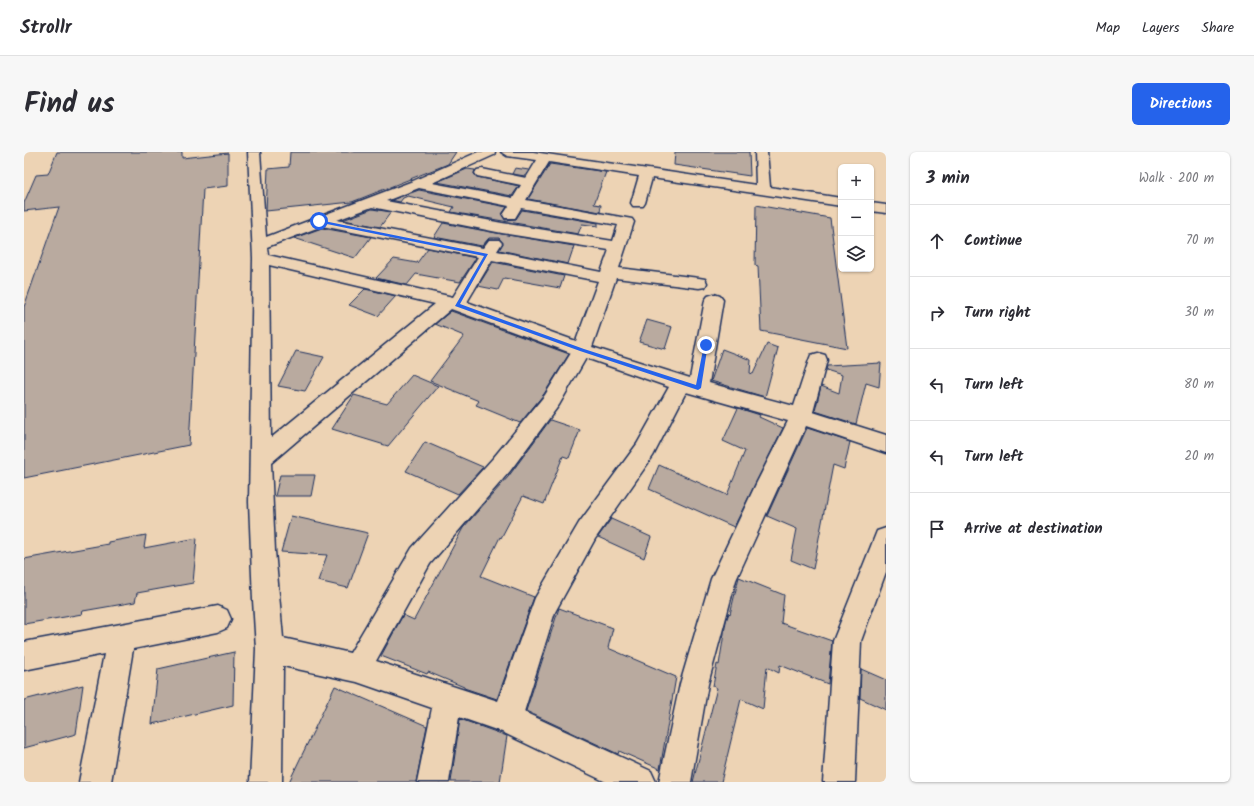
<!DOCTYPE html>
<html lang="en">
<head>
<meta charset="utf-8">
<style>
  :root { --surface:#fff; --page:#f7f7f7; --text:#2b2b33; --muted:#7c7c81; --line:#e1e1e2; --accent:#2563eb }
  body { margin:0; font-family:Kalam,sans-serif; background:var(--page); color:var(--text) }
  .controls { position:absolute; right:12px; top:12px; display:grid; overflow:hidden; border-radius:6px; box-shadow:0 1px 3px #0004 }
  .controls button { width:36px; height:36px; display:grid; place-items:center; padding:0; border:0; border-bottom:1px solid var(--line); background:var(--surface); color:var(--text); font:20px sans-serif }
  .stop { position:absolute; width:12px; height:12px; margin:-9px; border:3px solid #2563eb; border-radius:50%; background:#fff }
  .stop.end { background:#2563eb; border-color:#fff; box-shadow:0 1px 4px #0008 }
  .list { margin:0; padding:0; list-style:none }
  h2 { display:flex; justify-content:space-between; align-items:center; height:52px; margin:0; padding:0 16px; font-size:17px }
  h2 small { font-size:13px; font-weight:400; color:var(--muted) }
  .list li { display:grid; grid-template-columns:26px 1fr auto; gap:12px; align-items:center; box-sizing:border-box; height:72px; padding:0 16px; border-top:1px solid var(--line) }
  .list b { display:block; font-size:15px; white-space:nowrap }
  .list em { font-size:13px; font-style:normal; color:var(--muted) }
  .icon { flex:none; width:22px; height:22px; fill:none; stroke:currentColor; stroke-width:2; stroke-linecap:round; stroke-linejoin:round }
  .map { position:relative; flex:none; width:862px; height:630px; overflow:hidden; border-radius:6px }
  header { display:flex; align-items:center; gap:24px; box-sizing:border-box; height:56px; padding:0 20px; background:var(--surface); border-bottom:1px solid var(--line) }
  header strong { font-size:19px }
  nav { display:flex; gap:22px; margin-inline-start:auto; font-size:14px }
  .intro { display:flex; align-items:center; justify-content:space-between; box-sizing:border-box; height:96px; padding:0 24px }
  h1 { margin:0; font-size:28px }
  .button { padding:10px 18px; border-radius:6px; background:var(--accent); color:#fff; font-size:14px; font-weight:700 }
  main { display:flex; gap:24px; padding:0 24px }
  aside { flex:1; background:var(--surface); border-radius:6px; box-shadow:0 1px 3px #0004 }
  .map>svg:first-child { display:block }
  .building { fill:#b9aa9f; stroke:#1b2f5e }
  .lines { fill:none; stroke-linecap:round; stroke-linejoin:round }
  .minor-casing { stroke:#1b2f5e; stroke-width:3 }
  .minor { fill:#edd3b4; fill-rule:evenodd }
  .route { fill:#2563eb }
</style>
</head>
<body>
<header>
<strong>Strollr</strong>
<nav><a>Map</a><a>Layers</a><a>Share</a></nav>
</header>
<div class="intro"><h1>Find us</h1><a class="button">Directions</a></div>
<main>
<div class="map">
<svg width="862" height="630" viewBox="0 0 862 630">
  <rect width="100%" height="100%" fill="#edd3b4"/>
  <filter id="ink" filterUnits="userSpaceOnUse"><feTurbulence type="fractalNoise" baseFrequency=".025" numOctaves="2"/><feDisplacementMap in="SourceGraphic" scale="8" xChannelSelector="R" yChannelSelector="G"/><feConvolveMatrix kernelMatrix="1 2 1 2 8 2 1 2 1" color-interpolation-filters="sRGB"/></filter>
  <g filter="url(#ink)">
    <g class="building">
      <path d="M 33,0 L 158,0 L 158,6 L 204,1 L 204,34 L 179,37 L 165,293 L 0,326 L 0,155 L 35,55 L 0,59 L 0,51 L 12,23 L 24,22 Z"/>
      <path d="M 266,0 L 432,0 L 424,12 L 328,50 L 242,59 L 244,17 L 265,15 Z"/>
      <path d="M 651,0 L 725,0 L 726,24 L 650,13 Z"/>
      <path d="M 526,12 L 582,20 L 570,52 L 577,53 L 576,60 L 504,47 Z"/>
      <path d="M 491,16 L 505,18 L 501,24 L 488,22 Z"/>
      <path d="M 443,17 L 451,18 L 450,22 L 453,25 L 495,34 L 488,44 L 413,30 Z"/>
      <path d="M 395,38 L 483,55 L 478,62 L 481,68 L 492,67 L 498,58 L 574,71 L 574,74 L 558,72 L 554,82 L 427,60 L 430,55 L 384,44 L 379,46 L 376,50 L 367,48 Z"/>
      <path d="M 732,53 L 806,66 L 823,196 L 737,179 L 734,114 L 731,113 Z"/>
      <path d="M 348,57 L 367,60 L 356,75 L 319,68 Z"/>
      <path d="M 419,71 L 478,82 L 550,94 L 544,112 L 475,98 L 479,91 L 475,86 L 465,86 L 458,94 L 410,85 Z"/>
      <path d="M 298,76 L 347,85 L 331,106 L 270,86 Z"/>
      <path d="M 404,96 L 452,106 L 436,130 L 392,122 L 383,133 L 352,126 L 370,107 L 393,111 Z"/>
      <path d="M 469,110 L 540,124 L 536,136 L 480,126 L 474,138 L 454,134 Z"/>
      <path d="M 341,137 L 372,144 L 354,164 L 325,153 Z"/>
      <path d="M 427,159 L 545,202 L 520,242 L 496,271 L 452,253 L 455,249 L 406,229 L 440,184 L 411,172 Z"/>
      <path d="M 623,168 L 648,175 L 641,197 L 615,190 Z"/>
      <path d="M 743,192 L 754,196 L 741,245 L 687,229 L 698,197 L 727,208 L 726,221 L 729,222 Z"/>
      <path d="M 272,199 L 300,205 L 281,239 L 254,234 Z"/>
      <path d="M 857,211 L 855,235 L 842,231 L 832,272 L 791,259 L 797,234 L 815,241 L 818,223 L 802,218 L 803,214 Z"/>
      <path d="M 388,223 L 414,234 L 364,294 L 308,277 L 330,243 L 363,252 Z"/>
      <path d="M 714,256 L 736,263 L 735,265 L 759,276 L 710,375 L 625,337 L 635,313 L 703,343 L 721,299 L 699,289 Z"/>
      <path d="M 526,268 L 556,278 L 545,306 L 539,304 L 520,352 L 499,344 L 477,386 L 476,385 L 457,424 L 510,445 L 473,547 L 440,536 L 440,535 L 404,520 L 403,522 L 357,504 L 379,463 L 390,468 L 439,376 L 484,325 Z"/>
      <path d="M 783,276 L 826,290 L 820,317 L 809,313 L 789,417 L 767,408 L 773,377 L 743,364 Z"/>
      <path d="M 401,290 L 459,315 L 434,342 L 382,319 Z"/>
      <path d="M 256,323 L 291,323 L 287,344 L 251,344 Z"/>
      <path d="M 267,364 L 344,381 L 324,436 L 294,429 L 303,403 L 257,400 Z"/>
      <path d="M 587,367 L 627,385 L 620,406 L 574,385 Z"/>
      <path d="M 122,383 L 120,396 L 173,386 L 169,431 L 113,441 L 111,450 L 59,459 L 58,462 L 0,472 L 0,407 L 84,392 L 84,390 Z"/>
      <path d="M 715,425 L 760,443 L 757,471 L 808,489 L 804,532 L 756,513 L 755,521 L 743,515 L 739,557 L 717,547 L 697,630 L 669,630 L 693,536 L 689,534 L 693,512 L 695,513 L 702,469 L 705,461 L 706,462 Z"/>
      <path d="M 535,456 L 589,476 L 584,496 L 652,525 L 636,617 L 595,599 L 594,602 L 502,559 Z"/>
      <path d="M 210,500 L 209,553 L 128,572 L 134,517 Z"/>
      <path d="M 837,517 L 862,528 L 862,558 L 836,546 Z"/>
      <path d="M 59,533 L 52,582 L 0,596 L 0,548 Z"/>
      <path d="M 311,534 L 403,574 L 392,630 L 265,630 Z"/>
      <path d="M 436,567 L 483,584 L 476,630 L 427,630 Z"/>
    </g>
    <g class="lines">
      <defs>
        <g id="minor">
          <path d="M 224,0 L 236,0 L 242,85 L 389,29 L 454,0 L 471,0 L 470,3 L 408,31 L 489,46 L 497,33 L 453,24 L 451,21 L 453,18 L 458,17 L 502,26 L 513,8 L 483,4 L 477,0 L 509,0 L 732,33 L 731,0 L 743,0 L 746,35 L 817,46 L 817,54 L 628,26 L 621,51 L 619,54 L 609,54 L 607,51 L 615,24 L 525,10 L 502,48 L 608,67 L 610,70 L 595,116 L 675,126 L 681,127 L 683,131 L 681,135 L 675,136 L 592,126 L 568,195 L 666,226 L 681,148 L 684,144 L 690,142 L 696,144 L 699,148 L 685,231 L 770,254 L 785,208 L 787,203 L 794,201 L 801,203 L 803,208 L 789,260 L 862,283 L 862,301 L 782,274 L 712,428 L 684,532 L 667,630 L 635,630 L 656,532 L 687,427 L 732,332 L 764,269 L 662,240 L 629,304 L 571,387 L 531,460 L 500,560 L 627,619 L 632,630 L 582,630 L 478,580 L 435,565 L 425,630 L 393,630 L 408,556 L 333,530 L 259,514 L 258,630 L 226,630 L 232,497 L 229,448 L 225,350 L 229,106 ZM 395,36 L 485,54 L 479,63 L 481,66 L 491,66 L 497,56 L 594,73 L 589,89 L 478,71 L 362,49 ZM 348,55 L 478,81 L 585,98 L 577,120 L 473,99 L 478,91 L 475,88 L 465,88 L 459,96 L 313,68 ZM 298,74 L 454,105 L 429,145 L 244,103 L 243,95 ZM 468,108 L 574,129 L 552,189 L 443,150 ZM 245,113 L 411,152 L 247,286 ZM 427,157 L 547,201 L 521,243 L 470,305 L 388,396 L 326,501 L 259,486 L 251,399 L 247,311 ZM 562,206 L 645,235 L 613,292 L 555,371 L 511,446 L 474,549 L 352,509 L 406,412 L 486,319 L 535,253 Z"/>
          <path d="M 847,51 L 862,53 L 862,61 L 847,59 Z"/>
          <path d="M 862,376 L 862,420 L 837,489 L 831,630 L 799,630 L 809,489 L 853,379 Z"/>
          <path d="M 194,454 L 203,458 L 207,467 L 203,476 L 194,480 L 109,497 L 87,630 L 55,630 L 80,502 L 0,518 L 0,490 Z"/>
        </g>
      </defs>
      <use href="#minor" class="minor-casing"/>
      <use href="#minor" class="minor"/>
    </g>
  </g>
  <path class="route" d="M 295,68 L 464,102 L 436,152 L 560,197 L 672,233 L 680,193 L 684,192 L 677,236 L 674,238 L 556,199 L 431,154 L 460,104 L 293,70 Z"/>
</svg>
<div class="controls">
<button>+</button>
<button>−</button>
<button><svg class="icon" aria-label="layers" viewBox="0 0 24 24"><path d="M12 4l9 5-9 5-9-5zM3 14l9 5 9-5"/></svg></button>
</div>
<div class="stop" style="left:295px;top:69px"></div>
<div class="stop end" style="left:682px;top:193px"></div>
</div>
<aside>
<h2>3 min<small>Walk · 200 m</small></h2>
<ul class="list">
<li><svg class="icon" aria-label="ahead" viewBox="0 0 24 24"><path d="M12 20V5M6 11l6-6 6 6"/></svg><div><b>Continue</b></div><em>70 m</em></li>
<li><svg class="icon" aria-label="right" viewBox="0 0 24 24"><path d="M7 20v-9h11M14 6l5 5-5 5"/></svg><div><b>Turn right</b></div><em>30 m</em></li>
<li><svg class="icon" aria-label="left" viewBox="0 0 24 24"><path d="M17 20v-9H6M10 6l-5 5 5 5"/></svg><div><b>Turn left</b></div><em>80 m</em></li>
<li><svg class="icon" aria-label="left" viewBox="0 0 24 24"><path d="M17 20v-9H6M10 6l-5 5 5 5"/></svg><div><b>Turn left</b></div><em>20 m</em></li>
<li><svg class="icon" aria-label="arrive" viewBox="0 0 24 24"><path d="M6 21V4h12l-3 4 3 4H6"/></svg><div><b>Arrive at destination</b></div></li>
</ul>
</aside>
</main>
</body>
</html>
